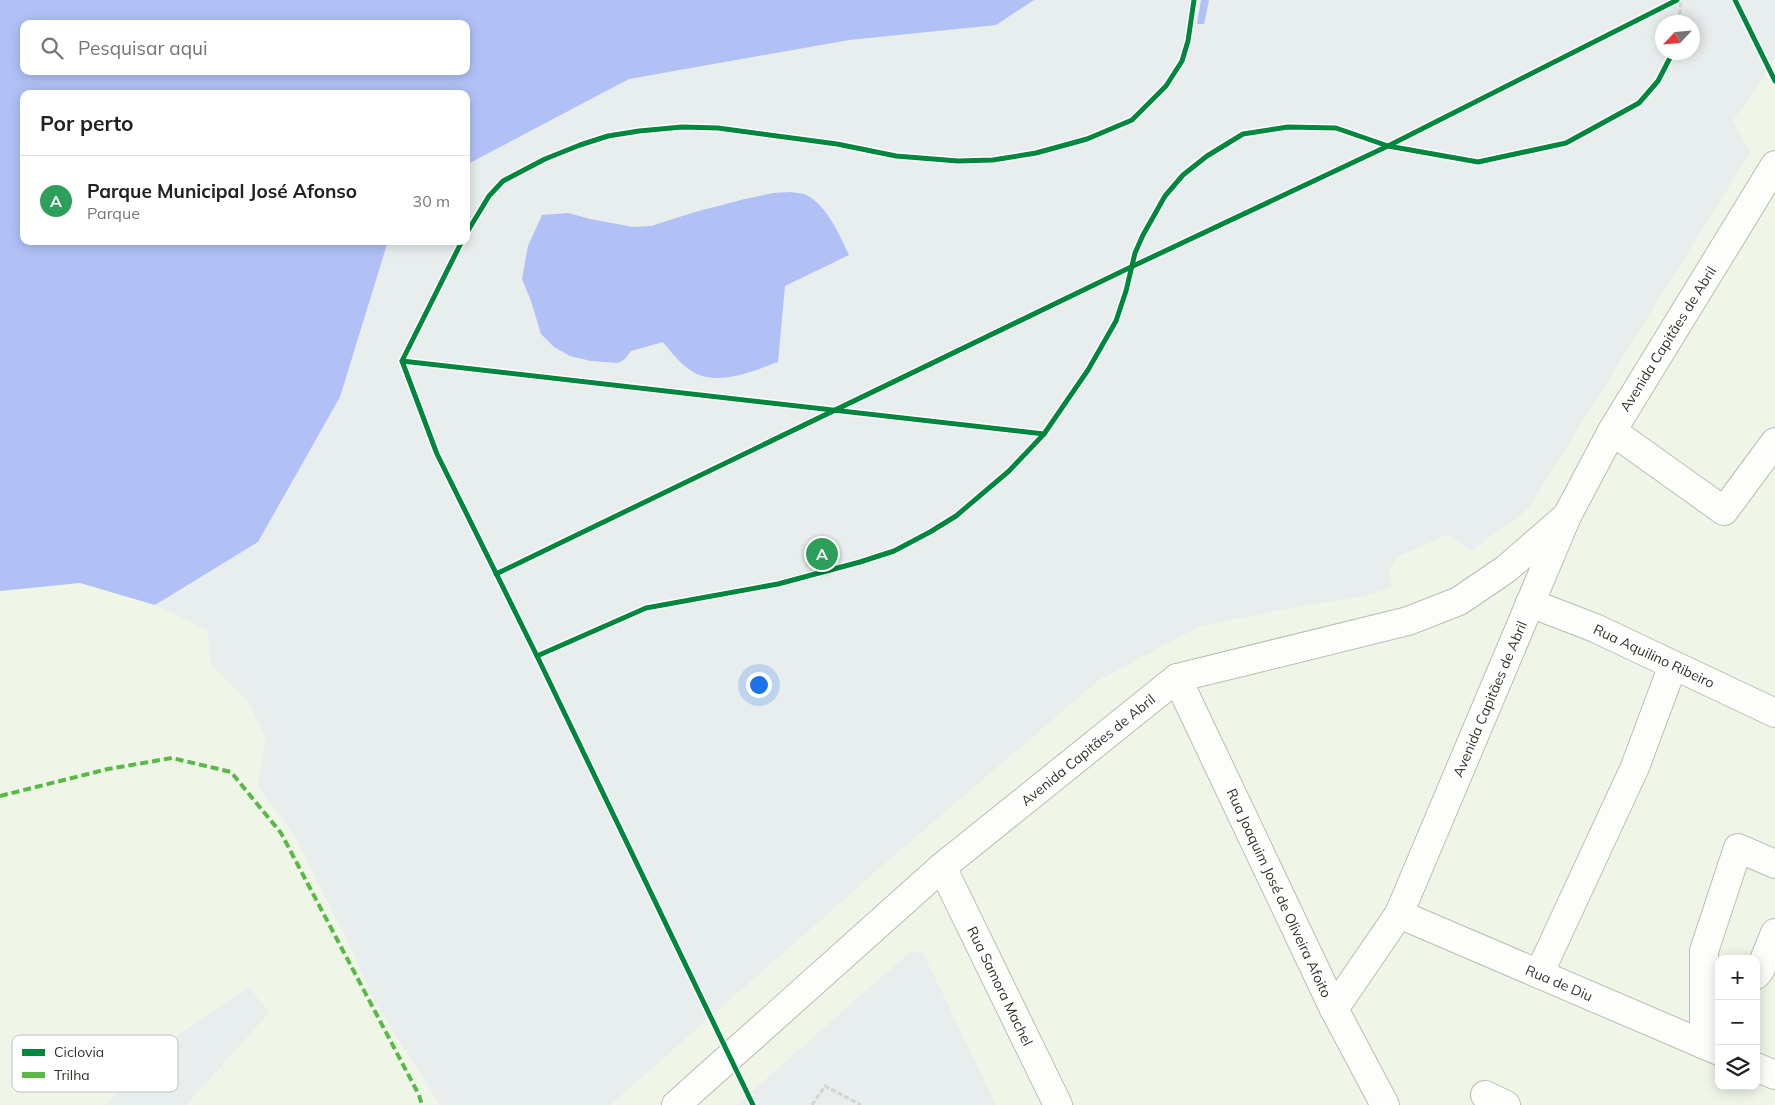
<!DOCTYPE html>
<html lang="pt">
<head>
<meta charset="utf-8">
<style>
  :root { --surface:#fff; --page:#f2f2f2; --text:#222; --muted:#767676; --line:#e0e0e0; --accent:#72796d }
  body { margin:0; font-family:Mulish,sans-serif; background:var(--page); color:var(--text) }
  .controls { position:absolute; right:15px; bottom:15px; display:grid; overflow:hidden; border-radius:10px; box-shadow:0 2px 12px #0003 }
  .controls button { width:45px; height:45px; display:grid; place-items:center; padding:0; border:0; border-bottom:1px solid var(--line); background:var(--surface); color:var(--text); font:25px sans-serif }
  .compass { position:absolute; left:1655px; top:15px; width:45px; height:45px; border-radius:50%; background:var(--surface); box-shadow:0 2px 12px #0003; rotate:244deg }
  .you { position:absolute; left:758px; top:684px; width:18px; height:18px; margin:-12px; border:4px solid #fff; border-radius:50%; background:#1a73e8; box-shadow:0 0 0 8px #1a73e833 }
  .badge { display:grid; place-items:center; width:32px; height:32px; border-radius:50%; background:var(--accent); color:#fff; font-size:16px; font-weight:700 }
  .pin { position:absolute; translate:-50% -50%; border:2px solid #fff; box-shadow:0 1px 5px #0006 }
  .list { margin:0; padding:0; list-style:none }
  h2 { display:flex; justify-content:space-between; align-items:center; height:65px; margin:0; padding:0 20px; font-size:21px }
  h2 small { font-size:16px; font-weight:400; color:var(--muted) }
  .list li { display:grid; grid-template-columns:32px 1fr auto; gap:15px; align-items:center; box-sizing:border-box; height:90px; padding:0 20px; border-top:1px solid var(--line) }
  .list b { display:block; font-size:19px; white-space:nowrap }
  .list p { margin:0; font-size:16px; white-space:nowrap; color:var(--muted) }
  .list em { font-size:16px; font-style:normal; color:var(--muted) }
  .icon { flex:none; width:28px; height:28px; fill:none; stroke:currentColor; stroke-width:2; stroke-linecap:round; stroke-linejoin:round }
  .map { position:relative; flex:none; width:1775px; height:1105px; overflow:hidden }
  .search { position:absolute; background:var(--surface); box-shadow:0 2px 12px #0003; left:20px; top:20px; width:450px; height:55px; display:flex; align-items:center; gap:12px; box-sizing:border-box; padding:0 18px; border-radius:10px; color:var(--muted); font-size:19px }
  .panel { position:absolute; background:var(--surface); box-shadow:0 2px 12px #0003; left:20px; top:90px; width:450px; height:155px; border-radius:10px }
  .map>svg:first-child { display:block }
  .green { fill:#e8edee; fill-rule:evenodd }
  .water { fill:#b1c1f6; fill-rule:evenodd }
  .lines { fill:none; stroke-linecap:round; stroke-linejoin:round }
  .street-casing { stroke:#b9beb3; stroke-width:30 }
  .secondary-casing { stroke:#b9beb3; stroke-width:30 }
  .path { stroke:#d1d4cf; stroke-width:3; stroke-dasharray:5 2.5; stroke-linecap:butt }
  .street { stroke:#fdfefc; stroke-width:28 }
  .secondary { stroke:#fdfefc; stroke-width:28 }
  .quiet { stroke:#58b947; stroke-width:4; stroke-dasharray:8 4; stroke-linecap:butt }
  .cycleway-casing { stroke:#fff; stroke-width:8 }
  .cycleway { stroke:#00873e; stroke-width:5 }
  .labels { text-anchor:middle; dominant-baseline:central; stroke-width:4; stroke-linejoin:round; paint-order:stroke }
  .street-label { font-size:14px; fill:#2f352b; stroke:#fff }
  .key { fill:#fff; stroke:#c1c2bf; stroke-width:1 }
  .key-label { font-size:14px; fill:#2f352b }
</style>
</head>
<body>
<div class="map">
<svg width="1775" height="1105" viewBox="0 0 1775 1105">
  <rect width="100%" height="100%" fill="#eff6e8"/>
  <g class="green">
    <path d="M 0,0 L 1775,0 L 1775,58 L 1757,88 L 1733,120 L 1750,153 L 1528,509 L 1472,550 L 1447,535 L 1397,557 L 1389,572 L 1391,587 L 1361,597 L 1312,604 L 1200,626 L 1099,680 L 889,860 L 610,1105 L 440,1105 L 372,997 L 353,952 L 293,833 L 258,787 L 266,738 L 249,703 L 211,664 L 207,630 L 155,605 L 258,542 L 340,397 L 388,241 L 466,241 L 466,165 L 629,78 L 466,94 L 24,94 L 24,241 L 80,581 L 0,589 ZM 1662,22 L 1692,22 L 1692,52 L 1662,52 ZM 24,24 L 466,24 L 466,71 L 24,71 Z"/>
    <path d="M 910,952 L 923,953 L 996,1105 L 736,1105 Z"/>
    <path d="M 249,987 L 269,1013 L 186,1105 L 105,1105 L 127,1084 L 160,1048 Z"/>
  </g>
  <g class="water">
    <path d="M 0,0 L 1034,0 L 996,25 L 849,40 L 629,79 L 466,165 L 466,94 L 24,94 L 24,241 L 388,241 L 340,397 L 258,542 L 155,605 L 80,583 L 0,591 ZM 24,24 L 466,24 L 466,71 L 24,71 Z"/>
    <path d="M 1201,0 L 1209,0 L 1204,24 L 1197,24 Z"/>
    <path d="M 791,192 C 795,193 802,193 806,195 C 827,205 840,236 849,255 L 785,286 L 778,362 C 753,371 715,388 690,370 C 679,362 671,352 663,342 L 631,351 L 625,359 L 618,363 L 591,361 L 570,356 L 554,347 L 541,334 L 531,301 L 522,279 L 528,246 L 542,215 L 568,213 L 590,219 L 633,227 L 651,226 L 695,212 L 745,199 L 773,193 Z"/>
  </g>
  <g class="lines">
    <defs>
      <g id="street">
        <path d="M 1612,431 L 1724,511 L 1775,442"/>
        <path d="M 1530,603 L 1595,628 L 1775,713"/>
        <path d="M 1177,678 L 1334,1009 L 1385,1105"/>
        <path d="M 942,867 L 1058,1105"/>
        <path d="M 1399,914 L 1719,1051"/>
        <path d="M 1539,974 L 1635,767 L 1673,665"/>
        <path d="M 1756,975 L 1760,970 L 1775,933"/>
        <path d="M 1719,1025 L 1704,1045 L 1704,951 L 1738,848 L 1775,864"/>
        <path d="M 1756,1067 L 1775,1075"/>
        <path d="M 1485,1095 L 1506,1105"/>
      </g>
      <g id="secondary">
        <path d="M 1334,1009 L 1399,914 L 1567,516 L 1612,431 L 1775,165"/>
        <path d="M 676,1105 L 942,867 L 1177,678 L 1408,621 L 1459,601 L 1506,569 L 1567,516"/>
      </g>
    </defs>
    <use href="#street" class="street-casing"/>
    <use href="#secondary" class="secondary-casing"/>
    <g class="path">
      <path d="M 1735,0 L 1775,81"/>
      <path d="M 1679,22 L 1681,0"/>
      <path d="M 466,234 L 489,196 L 503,181 L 545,159 L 580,145 L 608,136 L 639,131 L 682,127 L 718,128 L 837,144 L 896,156 L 958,161 L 993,160 L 1036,153 L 1087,139 L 1132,120 L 1166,86 L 1182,61 L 1188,41 L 1194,0"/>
      <path d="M 462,241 L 402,361 L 437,454 L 537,656 L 716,1029"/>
      <path d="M 402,361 L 1044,434"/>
      <path d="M 496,574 L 1131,267 L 1388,146 L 1677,0"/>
      <path d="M 537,656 L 646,608 L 778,584 L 860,562 L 894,551 L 930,532 L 956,516 L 1009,471 L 1044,434 L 1088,370 L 1116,321 L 1126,291 L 1135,253 L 1143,235 L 1165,196 L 1183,175 L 1207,156 L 1243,134 L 1288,127 L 1336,128 L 1388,146 L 1478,162 L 1566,143 L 1639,103 L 1658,81 L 1673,52"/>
      <path d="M 744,1086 L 753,1105"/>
      <path d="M 812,1105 L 825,1086 L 861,1105"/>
    </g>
    <use href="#street" class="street"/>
    <use href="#secondary" class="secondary"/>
    <path class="quiet" d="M 0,796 L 108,769 L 172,758 L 231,772 L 281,833 L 419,1095 L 422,1105"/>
    <defs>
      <g id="cycleway">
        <path d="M 1735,0 L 1775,81"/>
        <path d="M 466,234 L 489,196 L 503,181 L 545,159 L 580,145 L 608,136 L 639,131 L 682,127 L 718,128 L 837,144 L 896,156 L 958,161 L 993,160 L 1036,153 L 1087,139 L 1132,120 L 1166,86 L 1182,61 L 1188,41 L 1194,0"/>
        <path d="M 462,241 L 402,361 L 437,454 L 537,656 L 753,1105"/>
        <path d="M 402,361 L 1044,434"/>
        <path d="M 496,574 L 1131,267 L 1388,146 L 1677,0"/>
        <path d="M 537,656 L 646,608 L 778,584 L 860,562 L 894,551 L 930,532 L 956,516 L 1009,471 L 1044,434 L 1088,370 L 1116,321 L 1126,291 L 1135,253 L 1143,235 L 1165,196 L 1183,175 L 1207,156 L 1243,134 L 1288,127 L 1336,128 L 1388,146 L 1478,162 L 1566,143 L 1639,103 L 1658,81 L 1673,52"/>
      </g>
    </defs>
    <use href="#cycleway" class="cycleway-casing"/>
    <use href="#cycleway" class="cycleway"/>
  </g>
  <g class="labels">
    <g class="street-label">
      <text transform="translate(1668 339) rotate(-58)">Avenida Capitães de Abril</text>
      <text transform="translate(1654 656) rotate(25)">Rua Aquilino Ribeiro</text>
      <text transform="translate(1490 699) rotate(-67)">Avenida Capitães de Abril</text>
      <text transform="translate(1088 750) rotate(-39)">Avenida Capitães de Abril</text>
      <text transform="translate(1279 893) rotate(65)">Rua Joaquim José de Oliveira Afoito</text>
      <text transform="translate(1559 983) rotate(23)">Rua de Diu</text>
      <text transform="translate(1000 986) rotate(64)">Rua Samora Machel</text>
    </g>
  </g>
  <rect x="12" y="1035" width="166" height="57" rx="8" class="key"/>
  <rect x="22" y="1049" width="23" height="7" fill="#00873e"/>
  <rect x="22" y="1072" width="23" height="6" fill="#58b947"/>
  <g class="key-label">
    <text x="54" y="1057">Ciclovia</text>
    <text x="54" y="1080">Trilha</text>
  </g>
</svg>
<div class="controls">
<button>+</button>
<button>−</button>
<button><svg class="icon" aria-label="layers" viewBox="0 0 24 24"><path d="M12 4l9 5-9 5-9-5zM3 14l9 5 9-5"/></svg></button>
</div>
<svg class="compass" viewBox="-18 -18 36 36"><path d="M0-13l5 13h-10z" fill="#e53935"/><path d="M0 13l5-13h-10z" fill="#767676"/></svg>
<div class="you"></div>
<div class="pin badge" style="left:822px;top:554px;background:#2e9e5b">A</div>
<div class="search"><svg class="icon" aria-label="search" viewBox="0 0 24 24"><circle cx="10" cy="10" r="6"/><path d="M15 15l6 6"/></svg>Pesquisar aqui</div>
<section class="panel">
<h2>Por perto<small></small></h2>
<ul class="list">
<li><span class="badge" style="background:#2e9e5b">A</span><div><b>Parque Municipal José Afonso</b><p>Parque</p></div><em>30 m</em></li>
</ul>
</section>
</div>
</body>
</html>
